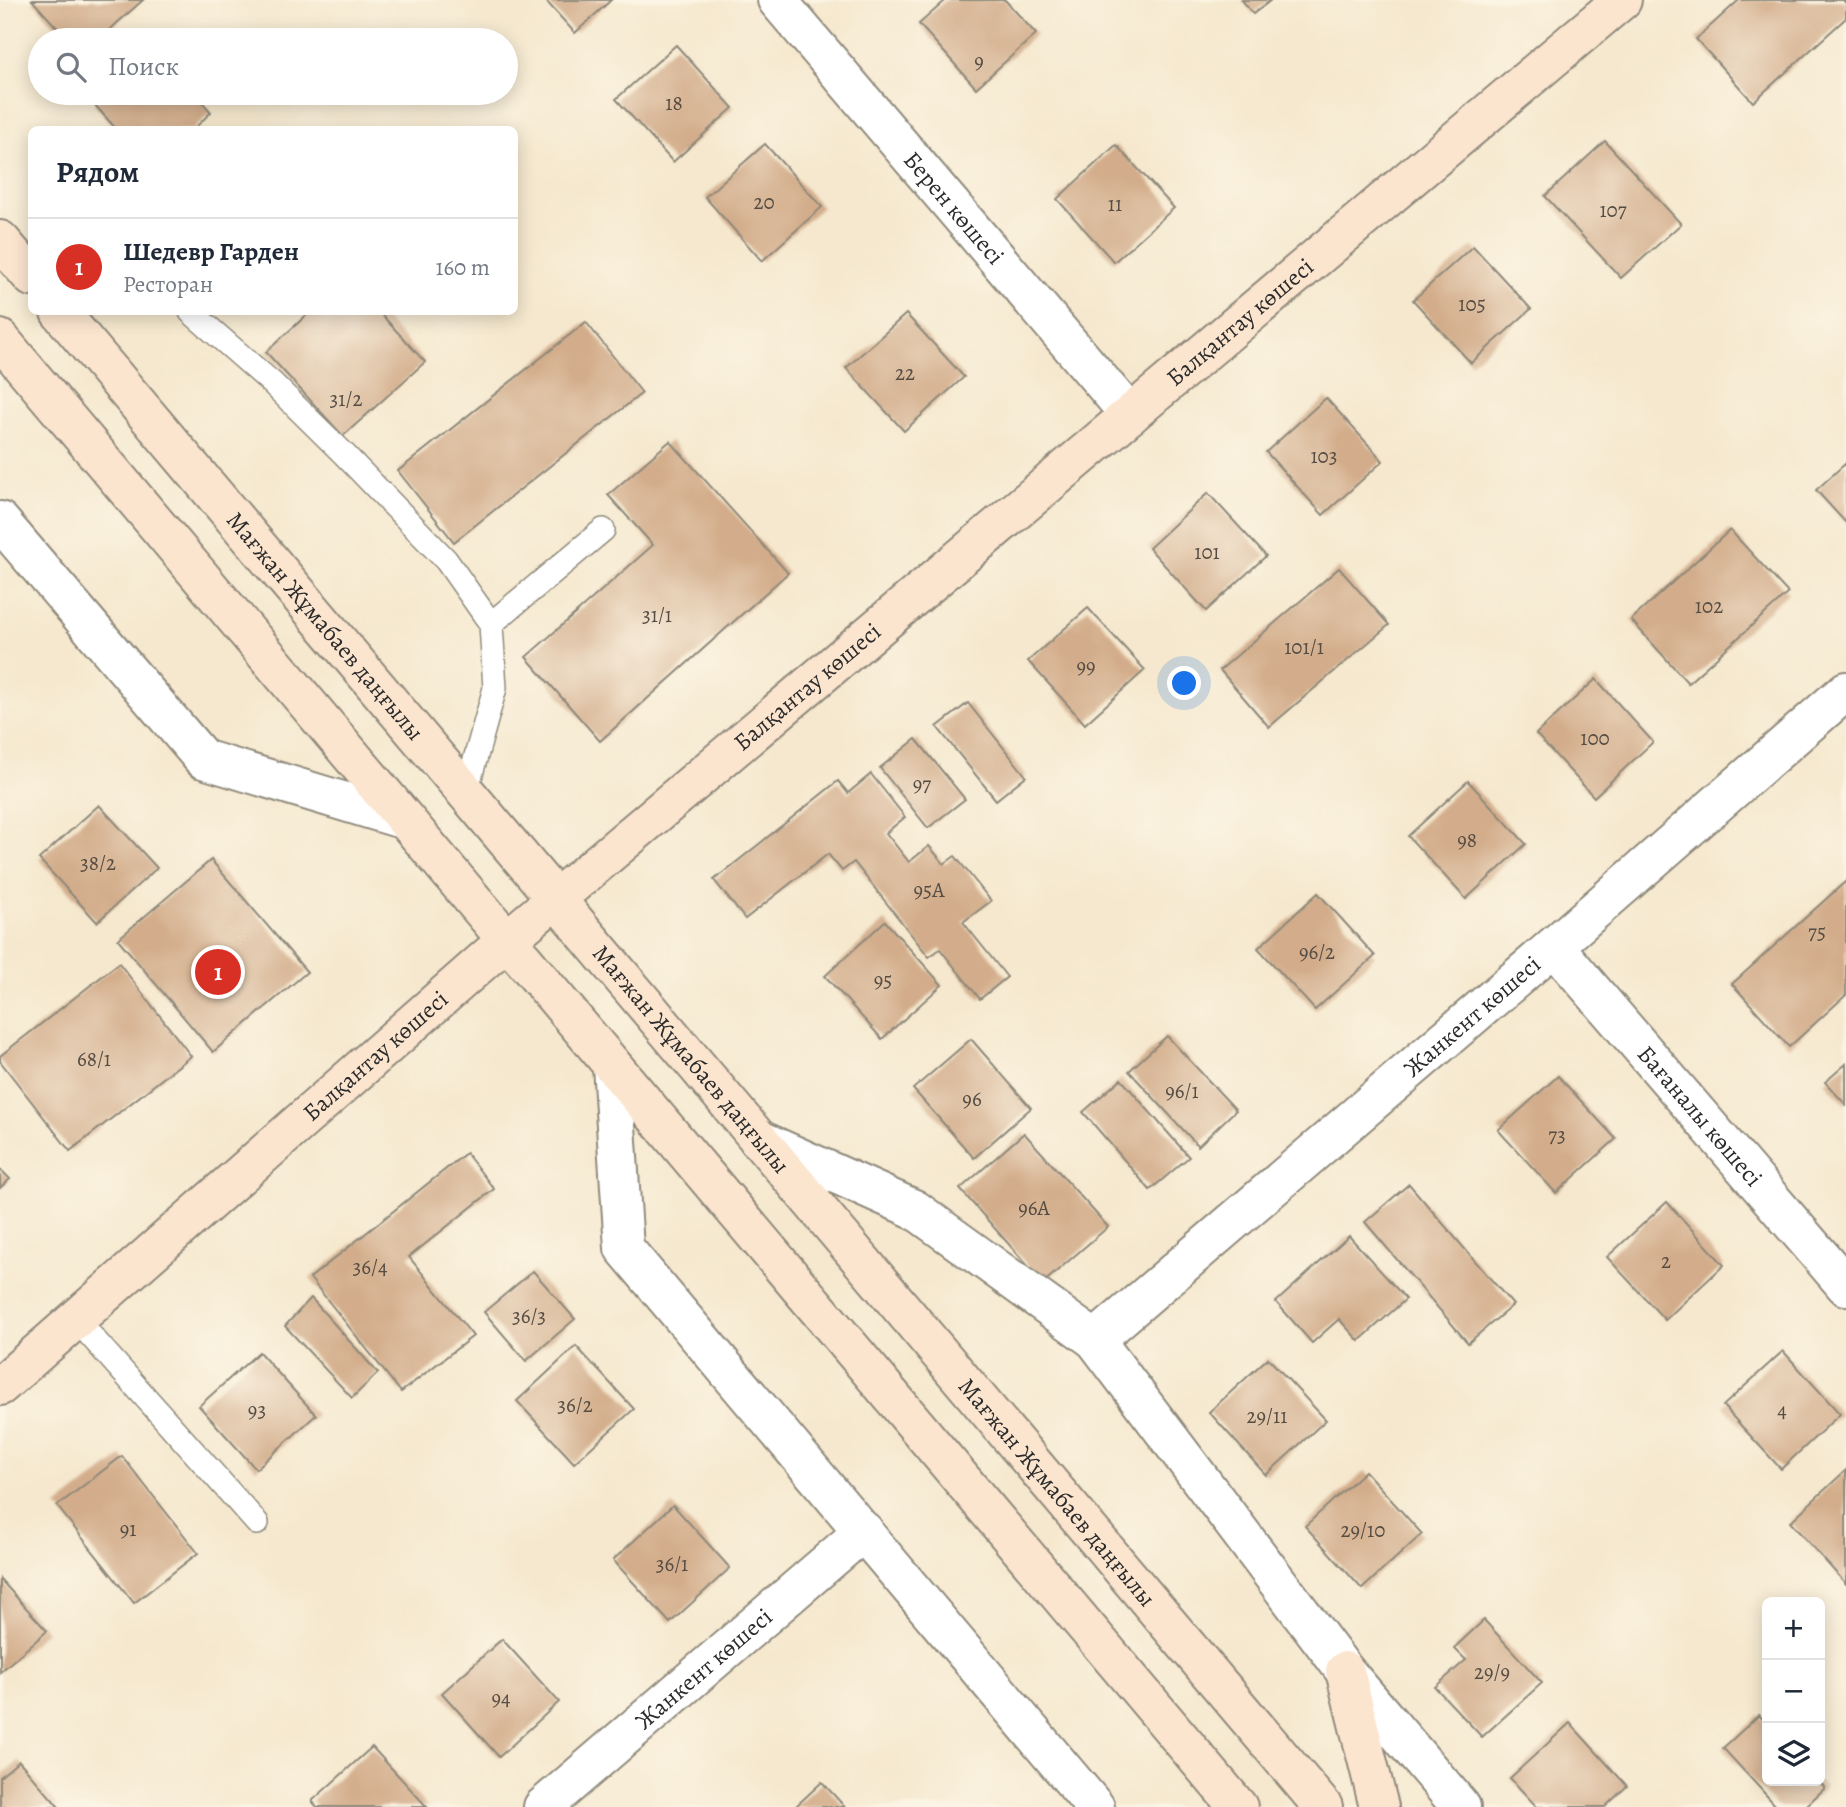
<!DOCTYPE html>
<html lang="ru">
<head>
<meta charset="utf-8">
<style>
  :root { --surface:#fff; --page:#f2f2f3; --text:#1f2937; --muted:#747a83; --line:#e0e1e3; --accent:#d93025 }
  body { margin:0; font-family:Alegreya,serif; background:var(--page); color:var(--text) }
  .controls { position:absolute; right:21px; bottom:21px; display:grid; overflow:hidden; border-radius:10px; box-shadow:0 4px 18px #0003 }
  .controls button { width:63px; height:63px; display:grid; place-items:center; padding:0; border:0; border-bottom:2px solid var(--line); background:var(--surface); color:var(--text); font:35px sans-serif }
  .you { position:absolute; left:1185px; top:684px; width:24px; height:24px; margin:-18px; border:5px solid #fff; border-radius:50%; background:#1a73e8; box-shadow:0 0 0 10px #1a73e833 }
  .badge { display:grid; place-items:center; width:46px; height:46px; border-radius:50%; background:var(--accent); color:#fff; font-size:23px; font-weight:700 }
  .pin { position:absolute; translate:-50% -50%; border:4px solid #fff; box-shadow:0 2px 7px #0006 }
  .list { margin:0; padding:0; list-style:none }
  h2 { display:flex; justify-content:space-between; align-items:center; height:91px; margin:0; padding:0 28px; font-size:30px }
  h2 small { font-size:23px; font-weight:400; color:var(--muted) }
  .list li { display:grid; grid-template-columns:46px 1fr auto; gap:21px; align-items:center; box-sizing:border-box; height:98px; padding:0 28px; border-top:2px solid var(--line) }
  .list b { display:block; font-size:26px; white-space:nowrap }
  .list p { margin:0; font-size:23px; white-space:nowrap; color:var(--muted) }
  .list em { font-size:23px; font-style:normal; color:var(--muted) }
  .icon { flex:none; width:38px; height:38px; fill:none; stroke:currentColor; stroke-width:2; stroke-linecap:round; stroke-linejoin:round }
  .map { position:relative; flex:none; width:1846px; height:1807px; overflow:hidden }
  .search { position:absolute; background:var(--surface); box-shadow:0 4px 18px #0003; left:28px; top:28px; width:490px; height:77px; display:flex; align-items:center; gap:18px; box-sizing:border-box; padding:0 24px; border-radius:38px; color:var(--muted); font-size:26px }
  .panel { position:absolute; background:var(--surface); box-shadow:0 4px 18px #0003; left:28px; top:126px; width:490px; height:189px; border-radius:10px }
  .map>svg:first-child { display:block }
  .building { fill:#d3ad8b }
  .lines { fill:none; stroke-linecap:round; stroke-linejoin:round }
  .lane-casing { stroke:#908a7c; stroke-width:26 }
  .street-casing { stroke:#908a7c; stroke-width:42 }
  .secondary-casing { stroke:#908a7c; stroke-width:42 }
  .lane { stroke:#fff; stroke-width:23 }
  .street { stroke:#fff; stroke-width:38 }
  .secondary { stroke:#fce5cf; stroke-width:38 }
  .labels { text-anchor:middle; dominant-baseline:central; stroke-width:5; stroke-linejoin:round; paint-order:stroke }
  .number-label { font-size:21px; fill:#554c43 }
  .street-label { font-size:24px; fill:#2b2b2b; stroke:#fcf5e5 }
</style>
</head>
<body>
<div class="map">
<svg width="1846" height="1807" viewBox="0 0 1846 1807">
  <rect width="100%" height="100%" fill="#fcf5e5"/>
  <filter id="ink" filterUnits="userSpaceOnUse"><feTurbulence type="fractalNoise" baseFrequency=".0143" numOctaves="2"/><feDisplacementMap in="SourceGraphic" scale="14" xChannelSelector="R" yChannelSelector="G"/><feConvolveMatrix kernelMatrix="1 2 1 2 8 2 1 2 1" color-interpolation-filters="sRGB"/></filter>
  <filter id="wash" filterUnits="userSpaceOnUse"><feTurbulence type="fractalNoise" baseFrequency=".00686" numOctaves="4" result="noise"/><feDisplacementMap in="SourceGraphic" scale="28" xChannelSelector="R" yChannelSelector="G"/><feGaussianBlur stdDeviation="1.57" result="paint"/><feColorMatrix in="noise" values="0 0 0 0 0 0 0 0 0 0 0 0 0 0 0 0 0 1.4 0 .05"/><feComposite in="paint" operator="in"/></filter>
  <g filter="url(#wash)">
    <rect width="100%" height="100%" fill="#f5e8ce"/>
    <g id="blocks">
      <g class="building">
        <path d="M 32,0 L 143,0 L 98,40 L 68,40 Z"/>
        <path d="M 545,0 L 611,0 L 575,33 Z"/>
        <path d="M 946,0 L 1005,0 L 1036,34 L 976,88 L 919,24 Z"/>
        <path d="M 1242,0 L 1271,0 L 1253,14 Z"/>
        <path d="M 1739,0 L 1843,0 L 1846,3 L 1846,18 L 1753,102 L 1696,39 Z"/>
        <path d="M 676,45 L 733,108 L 673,162 L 616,99 Z"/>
        <path d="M 107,93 L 194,93 L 211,112 L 193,130 L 117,130 L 94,104 Z"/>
        <path d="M 1605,141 L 1681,224 L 1621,278 L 1545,196 Z"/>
        <path d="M 765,144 L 822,207 L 762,261 L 705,197 Z"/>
        <path d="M 1116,145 L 1174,208 L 1114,262 L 1057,199 Z"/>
        <path d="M 1473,246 L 1531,309 L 1471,363 L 1413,300 Z"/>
        <path d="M 310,312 L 379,312 L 425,362 L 343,436 L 266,352 Z"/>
        <path d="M 906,314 L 964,377 L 904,431 L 846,368 Z"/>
        <path d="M 586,322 L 642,393 L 454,542 L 398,471 Z"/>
        <path d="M 1326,398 L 1383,461 L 1323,515 L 1266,452 Z"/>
        <path d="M 670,441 L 788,573 L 600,741 L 526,657 L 653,545 L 608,495 Z"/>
        <path d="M 1846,463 L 1846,523 L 1816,490 Z"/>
        <path d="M 1208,493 L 1266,556 L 1206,611 L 1149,548 Z"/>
        <path d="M 1730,530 L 1788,593 L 1688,683 L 1631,620 Z"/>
        <path d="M 1339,568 L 1389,625 L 1269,727 L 1220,670 Z"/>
        <path d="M 1088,608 L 1145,670 L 1085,724 L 1028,661 Z"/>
        <path d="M 1596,679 L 1653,742 L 1594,797 L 1536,734 Z"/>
        <path d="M 968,703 L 1026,776 L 996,800 L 937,727 Z"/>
        <path d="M 916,739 L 965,799 L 928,828 L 880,768 Z"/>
        <path d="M 871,774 L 905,817 L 886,833 L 909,862 L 929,846 L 944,864 L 955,856 L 991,901 L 963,922 L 1007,977 L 980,999 L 940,949 L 929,957 L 854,862 L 842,871 L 828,854 L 745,919 L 714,880 L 838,781 L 848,793 Z"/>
        <path d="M 1468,781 L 1526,844 L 1466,899 L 1408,836 Z"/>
        <path d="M 99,805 L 157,868 L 97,922 L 39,859 Z"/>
        <path d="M 211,860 L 307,972 L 213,1052 L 118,939 Z"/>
        <path d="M 1846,881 L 1846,995 L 1789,1047 L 1732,984 Z"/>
        <path d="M 1318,893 L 1375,956 L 1315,1010 L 1258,948 Z"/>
        <path d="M 885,921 L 942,985 L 882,1039 L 825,976 Z"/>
        <path d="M 119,963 L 191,1056 L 70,1151 L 0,1061 L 0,1056 Z"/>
        <path d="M 1167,1036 L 1236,1110 L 1198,1146 L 1129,1071 Z"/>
        <path d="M 971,1039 L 1031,1108 L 974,1158 L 913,1089 Z"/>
        <path d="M 1846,1064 L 1846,1105 L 1825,1082 Z"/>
        <path d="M 1558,1076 L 1616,1139 L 1556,1193 L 1498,1130 Z"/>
        <path d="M 1121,1079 L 1189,1157 L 1150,1190 L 1083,1112 Z"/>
        <path d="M 1024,1133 L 1108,1227 L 1043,1283 L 960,1189 Z"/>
        <path d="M 466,1153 L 494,1189 L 409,1257 L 473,1336 L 401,1392 L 310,1278 Z"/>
        <path d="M 0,1169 L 10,1179 L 0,1188 Z"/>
        <path d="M 1409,1184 L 1513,1305 L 1468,1343 L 1365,1222 Z"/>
        <path d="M 1667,1202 L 1724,1265 L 1665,1320 L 1607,1257 Z"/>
        <path d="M 1349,1236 L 1406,1299 L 1359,1341 L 1339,1319 L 1312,1343 L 1276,1302 Z"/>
        <path d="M 533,1271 L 575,1319 L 526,1361 L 484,1312 Z"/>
        <path d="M 311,1298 L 378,1373 L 352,1398 L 285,1326 Z"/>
        <path d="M 576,1346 L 634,1409 L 574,1463 L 517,1401 Z"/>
        <path d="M 1783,1351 L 1840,1414 L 1781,1469 L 1723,1406 Z"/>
        <path d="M 259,1352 L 316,1415 L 256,1469 L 199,1406 Z"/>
        <path d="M 1268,1358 L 1326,1420 L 1266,1475 L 1209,1412 Z"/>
        <path d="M 122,1456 L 198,1553 L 134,1603 L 57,1506 Z"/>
        <path d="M 1846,1470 L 1846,1584 L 1790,1522 Z"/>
        <path d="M 1365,1471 L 1422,1534 L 1362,1589 L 1305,1526 Z"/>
        <path d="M 673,1505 L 730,1568 L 670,1623 L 613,1560 Z"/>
        <path d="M 0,1579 L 47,1631 L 0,1672 Z"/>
        <path d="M 1484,1620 L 1542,1683 L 1482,1737 L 1435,1687 L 1466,1660 L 1454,1648 Z"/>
        <path d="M 502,1639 L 559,1702 L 499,1757 L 442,1693 Z"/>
        <path d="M 1759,1715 L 1767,1724 L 1767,1781 L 1819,1781 L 1825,1788 L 1805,1807 L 1777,1807 L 1723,1748 Z"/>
        <path d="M 1570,1723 L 1627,1786 L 1605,1807 L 1537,1807 L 1510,1778 Z"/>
        <path d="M 372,1747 L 427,1807 L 317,1807 L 312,1801 Z"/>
        <path d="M 19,1761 L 59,1807 L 0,1807 L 0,1777 Z"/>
        <path d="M 822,1782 L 845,1807 L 795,1807 Z"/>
      </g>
    </g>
  </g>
  <g filter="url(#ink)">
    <use href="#blocks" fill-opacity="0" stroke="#908a7c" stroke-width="2"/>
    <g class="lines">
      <defs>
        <g id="lane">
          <path d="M 191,312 L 272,383 L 344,454 L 446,560 L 491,624 L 495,688 L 466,792"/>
          <path d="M 491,624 L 603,530"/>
          <path d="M 76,1319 L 257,1523"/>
        </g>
        <g id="street">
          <path id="s1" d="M 777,0 L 1130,415"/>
          <path d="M 0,521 L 203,759 L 405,820"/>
          <path id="s2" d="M 1554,946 L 1846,1286"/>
          <path d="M 612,1065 L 624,1248 L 1095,1807"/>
          <path d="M 758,1139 L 914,1209 L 1095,1340 L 1345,1671 L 1461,1807"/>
          <path id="s3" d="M 1095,1340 L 1554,946 L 1846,691"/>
          <path id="s4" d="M 543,1807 L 864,1531"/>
        </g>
        <g id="secondary">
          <path d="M 0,240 L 32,277"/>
          <path id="s5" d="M 60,312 L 1323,1807"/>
          <path d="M 0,339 L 1238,1807"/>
          <path id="s6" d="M 0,1386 L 507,940 L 1622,0"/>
          <path d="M 1345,1671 L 1379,1807"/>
        </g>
      </defs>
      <use href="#lane" class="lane-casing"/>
      <use href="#street" class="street-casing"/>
      <use href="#secondary" class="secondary-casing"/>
      <use href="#lane" class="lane"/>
      <use href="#street" class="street"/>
      <use href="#secondary" class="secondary"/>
    </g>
  </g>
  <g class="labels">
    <g class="number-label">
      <text x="979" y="61">9</text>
      <text x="674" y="103">18</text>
      <text x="764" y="202">20</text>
      <text x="1115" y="204">11</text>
      <text x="1613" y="210">107</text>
      <text x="1472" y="304">105</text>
      <text x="905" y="373">22</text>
      <text x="346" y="399">31/2</text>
      <text x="1324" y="456">103</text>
      <text x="1207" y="552">101</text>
      <text x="1709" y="606">102</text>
      <text x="657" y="615">31/1</text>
      <text x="1304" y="647">101/1</text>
      <text x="1086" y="666">99</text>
      <text x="1595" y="738">100</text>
      <text x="922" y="784">97</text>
      <text x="1467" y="840">98</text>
      <text x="98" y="863">38/2</text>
      <text x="929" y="890">95А</text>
      <text x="1817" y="932">75</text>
      <text x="1317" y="952">96/2</text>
      <text x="883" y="980">95</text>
      <text x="94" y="1059">68/1</text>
      <text x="1182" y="1091">96/1</text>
      <text x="972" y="1099">96</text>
      <text x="1557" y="1135">73</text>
      <text x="1034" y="1208">96A</text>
      <text x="1666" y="1261">2</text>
      <text x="370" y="1267">36/4</text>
      <text x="529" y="1316">36/3</text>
      <text x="575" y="1405">36/2</text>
      <text x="257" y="1410">93</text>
      <text x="1782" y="1410">4</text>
      <text x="1267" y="1416">29/11</text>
      <text x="128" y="1529">91</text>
      <text x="1363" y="1530">29/10</text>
      <text x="672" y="1564">36/1</text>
      <text x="1492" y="1672">29/9</text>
      <text x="501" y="1698">94</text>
    </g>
    <g class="street-label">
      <text stroke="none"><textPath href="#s1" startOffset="273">Берен көшесі</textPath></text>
      <text stroke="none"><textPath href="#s6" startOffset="1634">Балқантау көшесі</textPath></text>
      <text stroke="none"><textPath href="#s5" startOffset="411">Мағжан Жұмабаев даңғылы</textPath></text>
      <text stroke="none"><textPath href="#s6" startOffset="1068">Балқантау көшесі</textPath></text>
      <text stroke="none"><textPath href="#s3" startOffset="497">Жанкент көшесі</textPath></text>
      <text stroke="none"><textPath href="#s6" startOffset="500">Балқантау көшесі</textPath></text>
      <text stroke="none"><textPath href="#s5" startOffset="978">Мағжан Жұмабаев даңғылы</textPath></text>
      <text stroke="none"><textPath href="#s2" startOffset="224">Бағаналы көшесі</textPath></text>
      <text stroke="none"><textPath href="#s5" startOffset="1545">Мағжан Жұмабаев даңғылы</textPath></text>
      <text stroke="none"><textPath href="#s4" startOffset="212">Жанкент көшесі</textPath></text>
    </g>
  </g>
</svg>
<div class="controls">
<button>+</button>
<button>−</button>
<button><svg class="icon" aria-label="layers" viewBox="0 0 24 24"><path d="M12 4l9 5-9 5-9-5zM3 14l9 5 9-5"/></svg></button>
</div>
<div class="you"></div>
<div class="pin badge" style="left:218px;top:972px">1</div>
<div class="search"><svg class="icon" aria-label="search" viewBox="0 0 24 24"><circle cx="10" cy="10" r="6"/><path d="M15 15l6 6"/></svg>Поиск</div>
<section class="panel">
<h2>Рядом<small></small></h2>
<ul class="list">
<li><span class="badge">1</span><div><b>Шедевр Гарден</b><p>Ресторан</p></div><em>160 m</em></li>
</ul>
</section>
</div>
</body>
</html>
